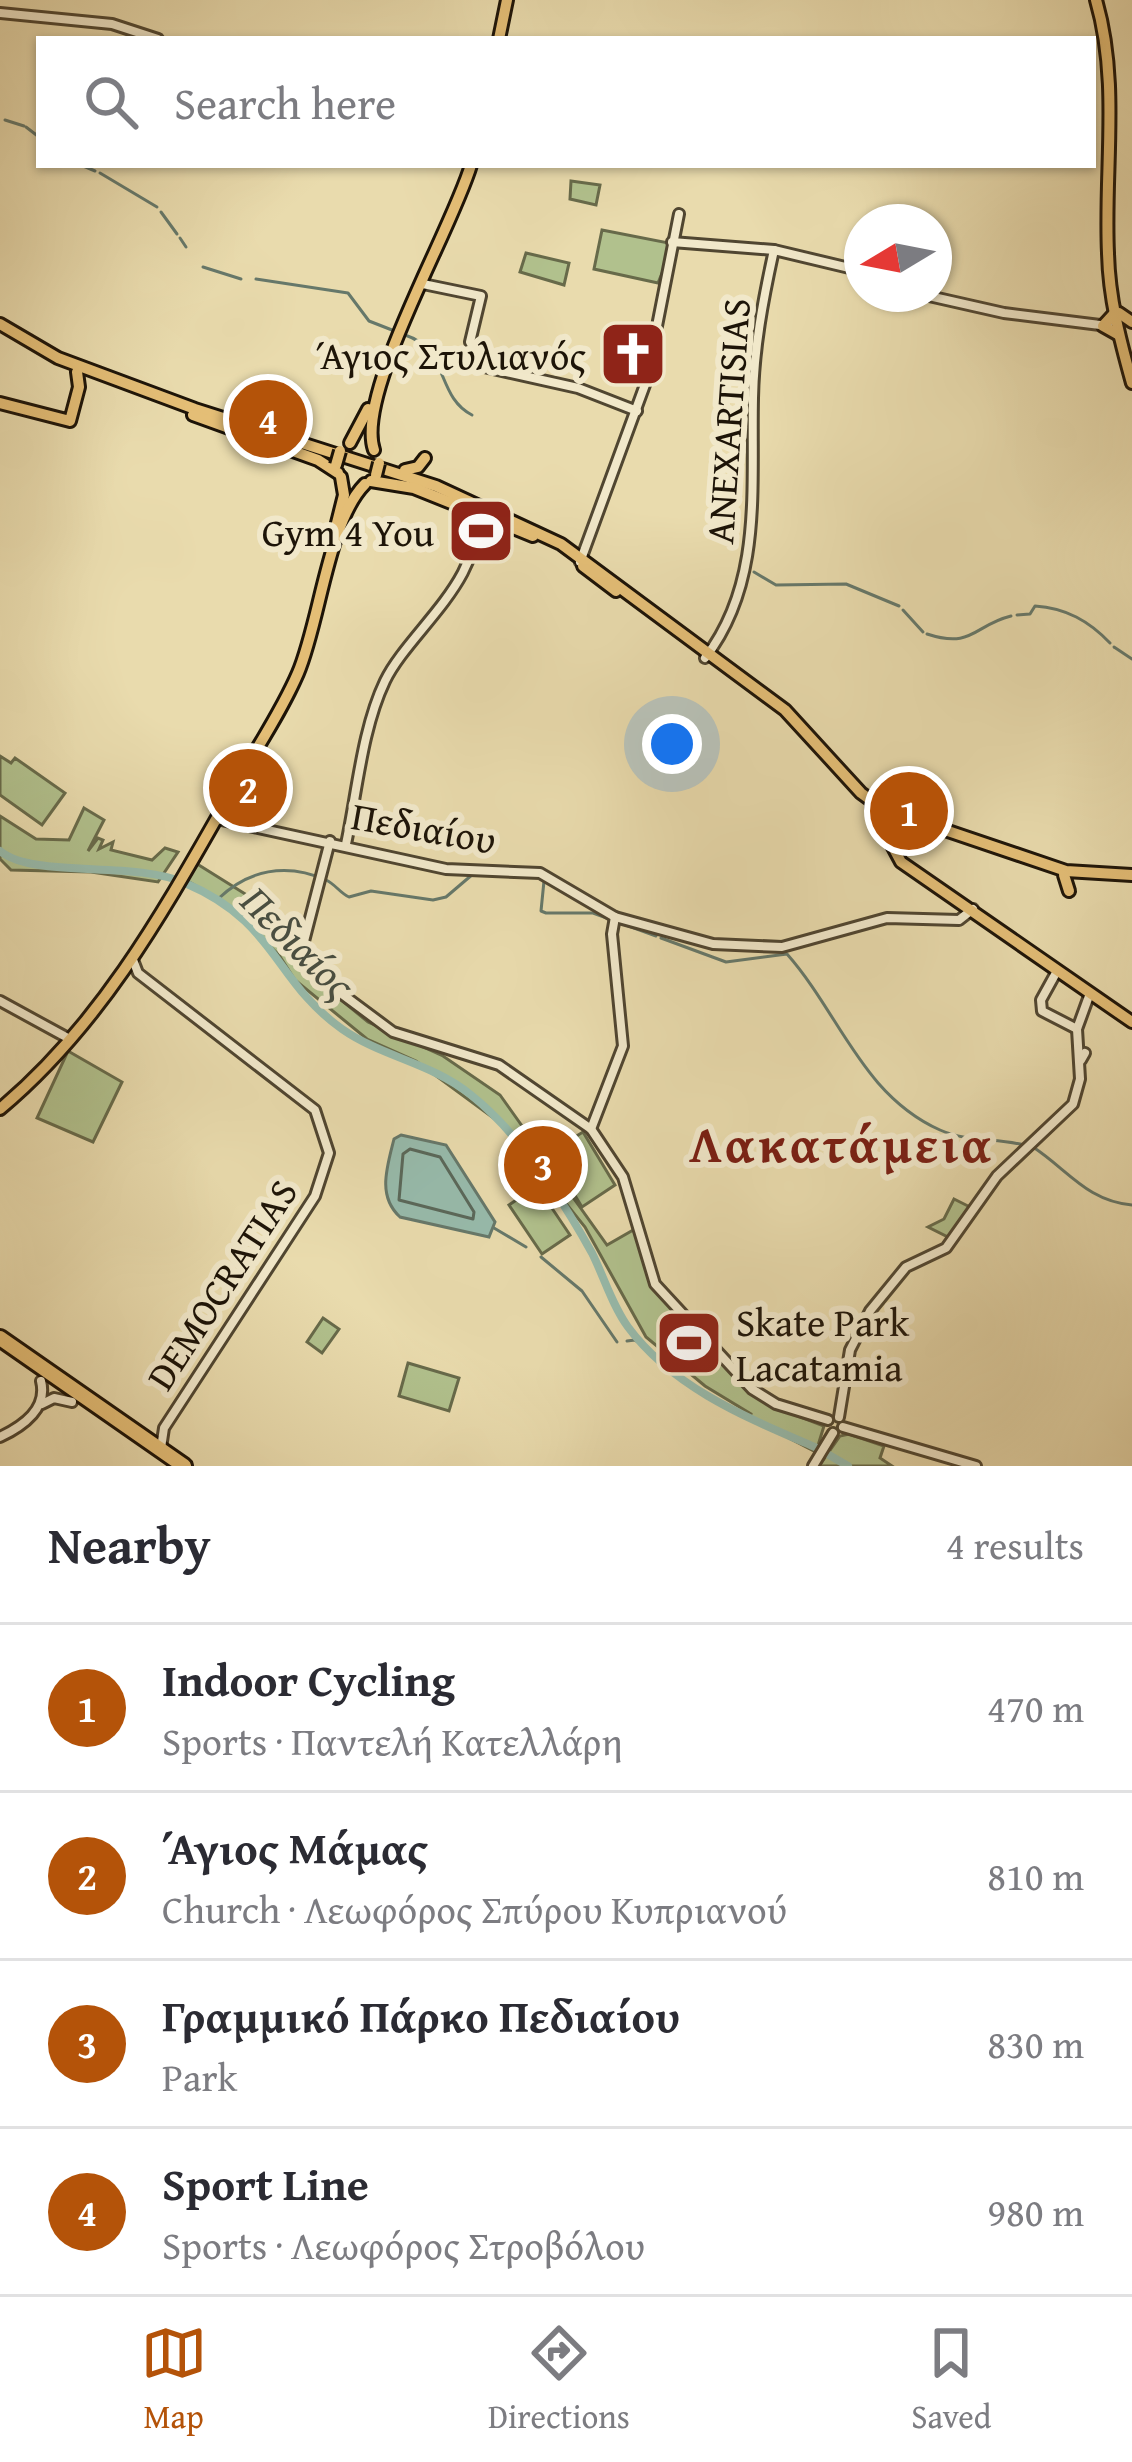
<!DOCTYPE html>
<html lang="en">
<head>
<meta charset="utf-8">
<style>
  :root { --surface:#fff; --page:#f7f7f7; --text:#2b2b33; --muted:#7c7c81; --line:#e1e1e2; --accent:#b45309 }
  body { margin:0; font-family:"Gentium Book Plus",serif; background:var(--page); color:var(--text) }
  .compass { position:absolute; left:844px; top:204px; width:108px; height:108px; border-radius:50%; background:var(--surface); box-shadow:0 3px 9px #0004; rotate:260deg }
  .you { position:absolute; left:672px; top:744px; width:42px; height:42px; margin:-30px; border:9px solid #fff; border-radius:50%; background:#1a73e8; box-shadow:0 0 0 18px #1a73e833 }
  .badge { display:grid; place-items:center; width:78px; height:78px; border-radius:50%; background:var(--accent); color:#fff; font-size:39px; font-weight:700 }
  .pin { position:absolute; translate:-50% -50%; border:6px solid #fff; box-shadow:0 3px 12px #0006 }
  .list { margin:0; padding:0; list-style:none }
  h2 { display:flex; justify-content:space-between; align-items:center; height:156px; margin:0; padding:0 48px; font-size:51px }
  h2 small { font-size:39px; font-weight:400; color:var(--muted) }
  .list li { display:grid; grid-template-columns:78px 1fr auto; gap:36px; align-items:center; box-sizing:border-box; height:168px; padding:0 48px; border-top:3px solid var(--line) }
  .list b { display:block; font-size:45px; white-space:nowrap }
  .list p { margin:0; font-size:39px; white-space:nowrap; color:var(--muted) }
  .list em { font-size:39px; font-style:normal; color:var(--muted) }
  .icon { flex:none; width:66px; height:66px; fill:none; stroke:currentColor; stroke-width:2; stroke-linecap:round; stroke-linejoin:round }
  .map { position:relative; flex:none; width:1132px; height:1466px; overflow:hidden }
  .search { position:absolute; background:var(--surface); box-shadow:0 3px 9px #0004; left:36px; right:36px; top:36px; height:132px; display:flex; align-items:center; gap:30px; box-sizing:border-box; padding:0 42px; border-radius:0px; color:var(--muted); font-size:45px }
  .sheet { height:828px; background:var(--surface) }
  nav { display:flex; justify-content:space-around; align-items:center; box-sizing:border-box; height:168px; border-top:3px solid var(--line); background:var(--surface); font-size:33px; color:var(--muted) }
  nav a { display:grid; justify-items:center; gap:6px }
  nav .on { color:var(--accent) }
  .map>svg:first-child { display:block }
  .green { fill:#b1c18d; stroke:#676a4a; stroke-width:3 }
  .water { fill:#97bbac; stroke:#66786a; stroke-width:3 }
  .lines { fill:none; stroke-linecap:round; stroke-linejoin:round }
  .shore { stroke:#5a685a; stroke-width:3 }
  .stream { stroke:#66786a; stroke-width:3 }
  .river { stroke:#97bbac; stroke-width:8 }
  .minor-casing { stroke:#504631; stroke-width:14 }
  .major-casing { stroke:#1d1408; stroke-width:16 }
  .highway-casing { stroke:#1d1408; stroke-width:20 }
  .minor { stroke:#f1e8ca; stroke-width:8 }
  .major { stroke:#e4be76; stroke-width:10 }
  .highway { stroke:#e4be76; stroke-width:14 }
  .major-bridge-casing { stroke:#1d1408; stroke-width:16; stroke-linecap:butt }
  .major-bridge { stroke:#e4be76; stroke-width:10 }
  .labels { text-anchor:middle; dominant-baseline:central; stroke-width:12; stroke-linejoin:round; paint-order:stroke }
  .poi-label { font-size:39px; fill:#1d1408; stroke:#f1e8ca; text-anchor:end }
  .street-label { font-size:39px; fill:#1d1408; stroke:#f1e8ca }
  .water-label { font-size:42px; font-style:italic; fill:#484e41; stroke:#f1e8ca }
  .district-label { font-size:51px; font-weight:bold; letter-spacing:3px; fill:#7a1f14; stroke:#f1e8ca }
</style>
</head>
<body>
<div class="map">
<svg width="1132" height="1466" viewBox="0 0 1132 1466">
  <rect width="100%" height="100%" fill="#e9dbad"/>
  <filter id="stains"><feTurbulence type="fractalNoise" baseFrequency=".00167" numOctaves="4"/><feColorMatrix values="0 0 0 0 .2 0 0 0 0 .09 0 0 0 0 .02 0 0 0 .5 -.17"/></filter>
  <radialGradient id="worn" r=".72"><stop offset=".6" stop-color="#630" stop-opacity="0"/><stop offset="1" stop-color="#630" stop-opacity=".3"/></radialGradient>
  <g class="green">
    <path d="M 571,181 L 600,185 L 596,205 L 570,199 Z"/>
    <path d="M 602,230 L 674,244 L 658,283 L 594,269 Z"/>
    <path d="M 526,253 L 569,263 L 564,285 L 520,272 Z"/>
    <path d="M 0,756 L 11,763 L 15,758 L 65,793 L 42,825 L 0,795 Z"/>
    <path d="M 84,808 L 104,820 L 88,851 L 98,838 L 103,840 L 99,849 L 113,842 L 111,850 L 152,860 L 165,848 L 178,852 L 158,882 L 91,872 L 11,870 L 0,859 L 0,816 L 36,839 L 69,840 Z"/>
    <path d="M 194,862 L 258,902 L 301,967 L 368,1022 L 443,1056 L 500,1095 L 607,1245 L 635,1229 L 653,1287 L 742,1385 L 774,1407 L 824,1426 L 816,1452 L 750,1418 L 751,1414 L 705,1386 L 646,1337 L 585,1227 L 503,1125 L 416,1061 L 367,1039 L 295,980 L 279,955 L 224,902 L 184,879 Z"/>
    <path d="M 68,1051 L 122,1082 L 93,1142 L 37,1118 Z"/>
    <path d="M 583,1132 L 615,1185 L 582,1207 L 549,1153 Z"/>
    <path d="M 537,1186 L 570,1235 L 542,1254 L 509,1205 Z"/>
    <path d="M 954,1199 L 970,1207 L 950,1238 L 928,1227 L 944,1219 Z"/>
    <path d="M 323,1318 L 339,1329 L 322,1353 L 307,1342 Z"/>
    <path d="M 408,1363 L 459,1378 L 449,1411 L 399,1396 Z"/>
    <path d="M 849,1434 L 884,1446 L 880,1458 L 892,1466 L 819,1466 L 840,1436 Z"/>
  </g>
  <path class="water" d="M 401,1135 L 446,1145 L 495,1222 L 489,1237 L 400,1217 C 377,1196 387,1167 394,1139 Z"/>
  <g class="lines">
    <path class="shore" d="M 410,1149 L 440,1157 L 474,1212 L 473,1219 L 399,1200 L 403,1154 Z"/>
    <g class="stream">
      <path d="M 5,120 L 24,126"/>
      <path d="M 26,127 L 39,137"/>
      <path d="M 81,165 L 95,171"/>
      <path d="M 100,173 L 157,207"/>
      <path d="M 161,212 L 177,234"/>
      <path d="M 180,238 L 186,247"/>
      <path d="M 203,267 L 241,279"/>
      <path d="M 256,279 L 348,293 L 369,321 L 392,330"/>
      <path d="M 405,335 C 449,349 436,397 472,415"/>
      <path d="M 754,572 L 776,585 L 846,584 L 899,606"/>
      <path d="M 903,610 L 923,632"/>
      <path d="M 1017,615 L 1030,614 L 1035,606 C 1066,608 1089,621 1110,643"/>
      <path d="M 927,634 C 973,649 974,625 1011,616"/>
      <path d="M 1114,647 L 1132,659"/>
      <path d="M 482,874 L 539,877 L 544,881 L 541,911 L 546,913 L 593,913 L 656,936"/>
      <path d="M 218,899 C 248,870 286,862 326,880 C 335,884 340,893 349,897 L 371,891 L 433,900 L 446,897 L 473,874"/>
      <path d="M 661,938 L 726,962 L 787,954 C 840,1014 862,1095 940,1130 C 967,1142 996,1138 1024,1145"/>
      <path d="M 1033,1147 C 1068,1170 1087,1201 1132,1205"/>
      <path d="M 494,1228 L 526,1247"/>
      <path d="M 541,1257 L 582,1291 L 617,1342"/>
      <path d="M 627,1341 L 635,1340 L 656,1355"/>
    </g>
    <g class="river">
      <path d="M 0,851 C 34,879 133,860 185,883 C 277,922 273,980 342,1029 C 382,1057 432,1063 471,1095 C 520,1134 562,1199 592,1253 C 604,1277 612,1305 628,1327 C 674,1389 748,1418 817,1448"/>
      <path d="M 829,1455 L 848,1466"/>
    </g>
    <defs>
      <g id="minor">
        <path d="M 0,13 L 112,24 L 158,39"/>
        <path d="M 672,242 L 774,250 L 862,271"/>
        <path d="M 423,284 L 481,296 L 470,342 L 484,367 L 578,388 L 637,411"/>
        <path d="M 920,294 L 1004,313 L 1108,326"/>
        <path d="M 580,562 L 646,382 L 679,214"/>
        <path d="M 705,658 C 763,583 751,488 753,398 C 754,348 763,300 774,250"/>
        <path d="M 217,819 L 446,869 L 540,873 L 615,917 L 713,944 L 782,947 L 887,918 L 959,920 L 973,909"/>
        <path d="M 330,841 L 302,949 L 307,968 L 393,1032 L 499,1065 L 591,1129 L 623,1177 L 655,1284 L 752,1389 L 776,1404 L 828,1420"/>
        <path d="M 346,844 C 357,793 362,729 385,681 C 409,631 490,575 472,512"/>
        <path d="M 133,960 L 138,973 L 315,1110 L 329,1153 L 315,1196 L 164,1428 L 161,1448"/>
        <path d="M 1057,971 L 1041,1000 L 1042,1011 L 1077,1029"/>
        <path d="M 0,1001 L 66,1037"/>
        <path d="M 1081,1060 L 1085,1053"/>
        <path d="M 591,1129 L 623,1046 L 612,934 L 615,917"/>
        <path d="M 42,1404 L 54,1398 L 72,1402"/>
        <path d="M 839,1417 L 850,1350 L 870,1311 L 906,1267 L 946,1248 L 997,1176 L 1073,1104 L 1080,1079 L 1077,1029 L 1089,996"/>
        <path d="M 843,1427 L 976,1466"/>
        <path d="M 0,1437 C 23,1426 48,1409 41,1381"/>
        <path d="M 813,1466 L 833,1433"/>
      </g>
      <g id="major">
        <path d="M 1096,0 C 1120,82 1104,170 1108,253 C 1109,298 1120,340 1132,383"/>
        <path d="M 499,39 L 507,0"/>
        <path d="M 1119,313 L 1132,322"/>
        <path d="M 1114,314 L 1103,326 L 1119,335"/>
        <path d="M 0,324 L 58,358 L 195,409 L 436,486 L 561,544 L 785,710 L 861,793 L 883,809 L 1066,871 L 1132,875"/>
        <path d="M 0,403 L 70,421 L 79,387 L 77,372"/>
        <path d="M 193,415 L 318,460 L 338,473"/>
        <path d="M 350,443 L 368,409"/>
        <path d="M 374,450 C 355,394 452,230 471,165"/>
        <path d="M 405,470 L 418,467 L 425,458"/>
        <path d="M 371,481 L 414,488 L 533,536"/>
        <path d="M 335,531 L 344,495 L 341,477"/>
        <path d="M 583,566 L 616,591"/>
        <path d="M 872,808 L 901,862 L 1132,1022"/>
        <path d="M 1064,875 L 1069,891"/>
        <path d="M 0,1109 C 103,1023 166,907 231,793 C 253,753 280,715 298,673 C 320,622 328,521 365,484"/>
      </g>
      <path id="highway" d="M 0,1338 L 184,1466"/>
    </defs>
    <use href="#minor" class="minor-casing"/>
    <use href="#major" class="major-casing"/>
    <use href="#highway" class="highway-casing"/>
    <use href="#minor" class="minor"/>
    <use href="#major" class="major"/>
    <use href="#highway" class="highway"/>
    <defs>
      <g id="major-bridge">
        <path d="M 336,465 L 340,451"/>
        <path d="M 376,475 L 379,463"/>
      </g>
    </defs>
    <use href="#major-bridge" class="major-bridge-casing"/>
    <use href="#major-bridge" class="major-bridge"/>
  </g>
  <defs>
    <symbol id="church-square" viewBox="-11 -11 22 22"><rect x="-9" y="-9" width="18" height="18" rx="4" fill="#8f2418" stroke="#f1e8ca"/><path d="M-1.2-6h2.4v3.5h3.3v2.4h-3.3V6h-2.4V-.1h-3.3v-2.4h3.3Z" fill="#fff"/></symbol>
    <symbol id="stadium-square" viewBox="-11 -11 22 22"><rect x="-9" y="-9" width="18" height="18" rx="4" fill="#8f2418" stroke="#f1e8ca"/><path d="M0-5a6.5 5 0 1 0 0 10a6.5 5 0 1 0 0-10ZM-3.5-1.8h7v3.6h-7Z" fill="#fff"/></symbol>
  </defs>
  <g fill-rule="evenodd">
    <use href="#church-square" x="595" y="316" width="76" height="76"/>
    <use href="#stadium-square" x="443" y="493" width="76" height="76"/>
    <use href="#stadium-square" x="651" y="1305" width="76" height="76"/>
  </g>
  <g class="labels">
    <g class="poi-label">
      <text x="586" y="354">Άγιος Στυλιανός</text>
      <text x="434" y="531">Gym 4 You</text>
      <text x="736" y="1321" text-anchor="start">Skate Park<tspan x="736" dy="45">Lacatamia</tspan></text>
    </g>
    <g class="street-label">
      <text transform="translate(727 421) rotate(-86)">ANEXARTISIAS</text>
      <text transform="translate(424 827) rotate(10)">Πεδιαίου</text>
      <text transform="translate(221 1284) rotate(-57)">DEMOCRATIAS</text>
    </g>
    <g class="water-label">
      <text transform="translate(299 942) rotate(45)">Πεδιαίος</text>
    </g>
    <g class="district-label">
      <text x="842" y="1143">Λακατάμεια</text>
    </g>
  </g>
  <rect width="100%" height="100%" filter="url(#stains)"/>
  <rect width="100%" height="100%" fill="url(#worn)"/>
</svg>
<svg class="compass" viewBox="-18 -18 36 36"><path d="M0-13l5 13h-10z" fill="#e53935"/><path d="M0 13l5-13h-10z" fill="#7c7c81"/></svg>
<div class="you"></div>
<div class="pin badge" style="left:909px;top:811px">1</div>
<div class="pin badge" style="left:248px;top:788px">2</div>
<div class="pin badge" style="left:543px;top:1165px">3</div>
<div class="pin badge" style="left:268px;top:419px">4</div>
<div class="search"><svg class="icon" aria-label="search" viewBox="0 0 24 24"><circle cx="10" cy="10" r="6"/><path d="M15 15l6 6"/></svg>Search here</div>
</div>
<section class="sheet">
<h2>Nearby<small>4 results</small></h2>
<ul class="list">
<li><span class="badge">1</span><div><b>Indoor Cycling</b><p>Sports · Παντελή Κατελλάρη</p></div><em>470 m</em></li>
<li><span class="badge">2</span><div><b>Άγιος Μάμας</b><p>Church · Λεωφόρος Σπύρου Κυπριανού</p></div><em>810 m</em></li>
<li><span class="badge">3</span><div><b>Γραμμικό Πάρκο Πεδιαίου</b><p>Park</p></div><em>830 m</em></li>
<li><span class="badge">4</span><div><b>Sport Line</b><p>Sports · Λεωφόρος Στροβόλου</p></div><em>980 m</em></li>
</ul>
</section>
<nav>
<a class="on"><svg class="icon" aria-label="map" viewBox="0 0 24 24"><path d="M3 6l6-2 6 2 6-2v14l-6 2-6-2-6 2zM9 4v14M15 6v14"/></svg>Map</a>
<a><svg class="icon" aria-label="directions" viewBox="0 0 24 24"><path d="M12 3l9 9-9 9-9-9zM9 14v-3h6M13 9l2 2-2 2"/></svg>Directions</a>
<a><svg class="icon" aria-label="saved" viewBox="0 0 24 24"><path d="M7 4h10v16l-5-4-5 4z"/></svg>Saved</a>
</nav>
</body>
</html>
